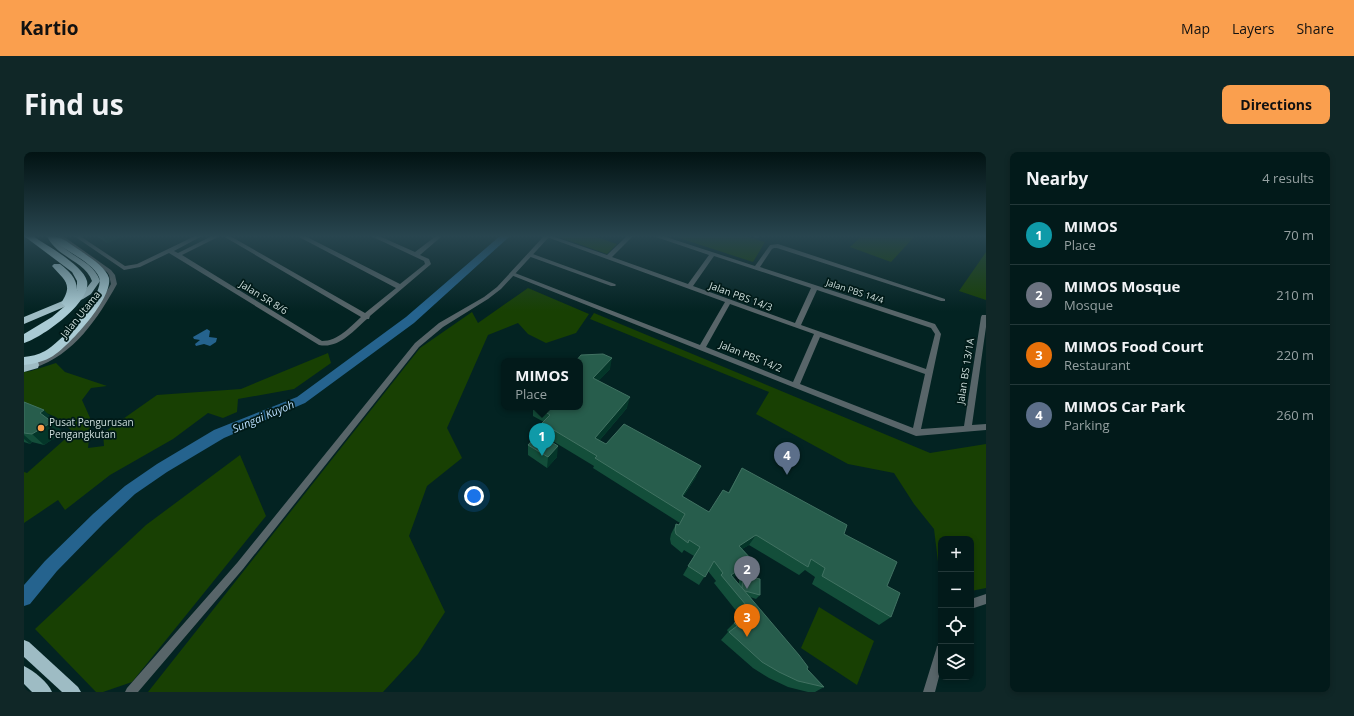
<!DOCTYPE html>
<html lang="en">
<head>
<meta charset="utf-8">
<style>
  :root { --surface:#021a1a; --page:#102727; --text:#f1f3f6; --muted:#96a1a2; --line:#233839; --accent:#fa9f4e }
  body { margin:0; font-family:"Open Sans",sans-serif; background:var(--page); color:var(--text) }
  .controls { position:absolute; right:12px; bottom:12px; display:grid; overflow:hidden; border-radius:8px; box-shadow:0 2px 6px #0003 }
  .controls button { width:36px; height:36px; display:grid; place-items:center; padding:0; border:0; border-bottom:1px solid var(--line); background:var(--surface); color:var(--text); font:20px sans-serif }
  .you { position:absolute; left:450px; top:344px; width:14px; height:14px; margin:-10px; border:3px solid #fff; border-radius:50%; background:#1a73e8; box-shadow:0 0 0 6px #1a73e833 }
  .badge { display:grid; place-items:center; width:26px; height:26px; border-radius:50%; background:var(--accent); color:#fff; font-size:13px; font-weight:700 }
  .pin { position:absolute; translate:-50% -33px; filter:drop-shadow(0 1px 2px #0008) }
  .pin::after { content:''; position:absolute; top:21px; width:14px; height:12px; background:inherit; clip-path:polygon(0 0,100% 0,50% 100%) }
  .popup { position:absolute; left:477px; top:206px; width:82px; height:52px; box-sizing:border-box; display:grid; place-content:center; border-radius:8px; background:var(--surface); filter:drop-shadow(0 1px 3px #0005); font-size:13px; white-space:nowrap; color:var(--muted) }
  .popup b { font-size:15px; color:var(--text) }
  .popup::after { content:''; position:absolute; left:50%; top:100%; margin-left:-8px; border:8px solid transparent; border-top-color:var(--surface) }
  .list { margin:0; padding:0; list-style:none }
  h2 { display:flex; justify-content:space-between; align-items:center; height:52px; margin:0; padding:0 16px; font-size:17px }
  h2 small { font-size:13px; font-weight:400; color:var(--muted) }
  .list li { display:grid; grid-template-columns:26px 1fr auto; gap:12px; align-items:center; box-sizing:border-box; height:60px; padding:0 16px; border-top:1px solid var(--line) }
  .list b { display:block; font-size:15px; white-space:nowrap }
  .list p { margin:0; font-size:13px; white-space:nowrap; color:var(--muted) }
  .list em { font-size:13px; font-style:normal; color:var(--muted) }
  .icon { flex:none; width:22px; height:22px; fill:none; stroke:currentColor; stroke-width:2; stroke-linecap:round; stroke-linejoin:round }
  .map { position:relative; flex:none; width:962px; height:540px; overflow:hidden; border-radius:8px }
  header { display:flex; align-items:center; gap:24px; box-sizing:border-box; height:56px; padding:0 20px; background:var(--accent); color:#111 }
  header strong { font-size:19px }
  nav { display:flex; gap:22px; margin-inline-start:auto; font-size:14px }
  .intro { display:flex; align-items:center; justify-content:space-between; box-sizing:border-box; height:96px; padding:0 24px }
  h1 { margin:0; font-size:28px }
  .button { padding:10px 18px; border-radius:8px; background:var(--accent); color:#111; font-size:14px; font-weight:700 }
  main { display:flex; gap:24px; padding:0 24px }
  aside { flex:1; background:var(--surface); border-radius:8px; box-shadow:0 2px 6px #0003 }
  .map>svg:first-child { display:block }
  .green { fill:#184003 }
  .water { fill:#25638e }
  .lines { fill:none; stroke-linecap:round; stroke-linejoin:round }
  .river { fill:#25638e; fill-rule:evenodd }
  .minor { fill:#586569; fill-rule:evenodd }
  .tertiary { fill:#586569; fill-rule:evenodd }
  .trunk { fill:#9ebcc4; fill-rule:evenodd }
  .motorway { fill:#aacbd4; fill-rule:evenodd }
  .wall { fill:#134e3a }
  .shaded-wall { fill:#043629 }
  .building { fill:#275d4c; stroke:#417262 }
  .poi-dot { fill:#fa9f4e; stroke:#001a18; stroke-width:1.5 }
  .labels { text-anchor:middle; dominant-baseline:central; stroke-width:3.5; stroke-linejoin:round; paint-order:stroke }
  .far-street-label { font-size:9px; fill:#cddedc; stroke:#001a18 }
  .street-label { font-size:10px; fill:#cddedc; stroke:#001a18 }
  .poi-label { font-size:10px; fill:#cddedc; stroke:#001a18; text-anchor:start }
  .water-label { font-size:11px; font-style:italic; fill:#b9dffe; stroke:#001a18 }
</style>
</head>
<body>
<header>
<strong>Kartio</strong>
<nav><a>Map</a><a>Layers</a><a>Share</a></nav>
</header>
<div class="intro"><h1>Find us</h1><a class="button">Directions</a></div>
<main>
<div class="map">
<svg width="962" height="540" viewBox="0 0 962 540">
  <rect width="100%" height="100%" fill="#032322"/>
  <g class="green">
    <path d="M 532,84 L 569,84 L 593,92 L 583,102 Z"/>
    <path d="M 649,84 L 721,84 L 741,90 L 729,110 Z"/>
    <path d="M 838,84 L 891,84 L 867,110 L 826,95 Z"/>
    <path d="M 962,100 L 962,148 L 935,139 Z"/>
    <path d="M 504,136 L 565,162 L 552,181 L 522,191 L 504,182 L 494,171 L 464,183 L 423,276 L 438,306 L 403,334 L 385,384 L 421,460 L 394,502 L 359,540 L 124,540 L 396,196 L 448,160 L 454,171 Z"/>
    <path d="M 570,161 L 906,301 L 962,292 L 962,436 L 947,439 L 947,387 L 917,387 L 917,427 L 916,426 L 910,377 L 890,352 L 870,321 L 824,312 L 732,262 L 745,240 L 566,167 Z"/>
    <path d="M 304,201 L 307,211 L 270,237 L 214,247 L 213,260 L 199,266 L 184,261 L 149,287 L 86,323 L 41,358 L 34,348 L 0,371 L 0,320 L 3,321 L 49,280 L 32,265 L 0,252 L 0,220 L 7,219 L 32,211 L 41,220 L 83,234 L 67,236 L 58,248 L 67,268 L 64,296 L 80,294 L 79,281 L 133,243 L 217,237 Z"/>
    <path d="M 216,303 L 242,364 L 108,530 L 79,540 L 72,540 L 11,477 L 122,373 Z"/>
    <path d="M 795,455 L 850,489 L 833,533 L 777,496 Z"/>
  </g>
  <path class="water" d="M 183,177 L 186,179 L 185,185 L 193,186 L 192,190 L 186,194 L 180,192 L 172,194 L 171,192 L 176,188 L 170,187 L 169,185 Z"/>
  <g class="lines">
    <path class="river" d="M 476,84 L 486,84 L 390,171 L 281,251 L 200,286 L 143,320 L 111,342 L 79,372 L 33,419 L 6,452 L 0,454 L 0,433 L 21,409 L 69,362 L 101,334 L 133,312 L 190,278 L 273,245 L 382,165 Z"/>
    <g class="minor">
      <path d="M 50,84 L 56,84 L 101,114 L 113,112 L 171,84 L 178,84 L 150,99 L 154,101 L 188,84 L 195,84 L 194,85 L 158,103 L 298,189 C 314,189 326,175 337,165 L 199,84 L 206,84 L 341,161 L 372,136 L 275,85 L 274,84 L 281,84 L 376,132 L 401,112 L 400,109 L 349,85 L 348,84 L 355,84 L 391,100 L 412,84 L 418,84 L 396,103 L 405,107 L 407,112 L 406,113 L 346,164 L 345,167 L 343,167 C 329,179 315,197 295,193 L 145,101 L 116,115 L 100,118 Z"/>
      <path d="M 520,84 L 528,84 L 583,103 L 603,84 L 609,84 L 588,105 L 664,132 L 685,103 L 632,85 L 631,84 L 639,84 L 731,114 L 746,93 L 754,92 L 921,147 L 921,149 L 917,149 L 753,96 L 750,96 L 748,97 L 736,115 L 911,172 L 917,182 L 897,277 L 940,274 L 957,165 L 958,163 L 962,163 L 962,175 L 948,273 L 962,272 L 962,278 L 892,284 L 487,123 L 487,121 L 491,121 L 676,193 L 701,150 ZM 690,104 L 787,136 L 771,171 L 669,134 ZM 793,138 L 907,176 L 911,182 L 902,217 L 777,173 ZM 706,152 L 790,182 L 769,230 L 682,195 ZM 796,185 L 901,222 L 889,276 L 776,232 Z"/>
      <path d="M 729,84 L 736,84 L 733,86 Z"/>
      <path d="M 506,101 L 591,132 L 592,133 L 591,134 L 587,134 L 504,104 L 503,103 Z"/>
      <path d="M 962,442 L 962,452 L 947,457 L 947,447 Z"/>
      <path d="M 917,493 L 917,517 L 911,540 L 899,540 L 912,498 L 913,494 Z"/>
    </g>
    <g class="tertiary">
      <path d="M 33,84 L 39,84 L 87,118 L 91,123 L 93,132 C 74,166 50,203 10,216 L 6,213 L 7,211 C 46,195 67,167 87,132 L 85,123 L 83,120 Z"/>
      <path d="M 520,84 L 526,84 L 477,137 L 464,147 L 419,175 L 395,195 L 219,417 L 114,540 L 101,540 L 103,536 L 213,411 L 391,191 L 415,171 L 460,145 L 473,135 Z"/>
    </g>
    <g class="trunk">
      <path d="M 23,84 L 31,84 C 40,104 69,107 76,129 L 67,142 L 59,147 L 0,172 L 0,165 L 53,143 L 61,138 L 68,129 C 61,109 32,105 23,84 Z"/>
      <path d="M 10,209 L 14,210 L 15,213 L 14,216 L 0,220 L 0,212 Z"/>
      <path d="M 0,488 L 5,490 L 54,535 L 57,540 L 38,540 L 0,505 Z"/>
      <path d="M 0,514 C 10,519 24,530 28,540 L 8,540 L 0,532 Z"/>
    </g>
    <g class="motorway">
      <path d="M 0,84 L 9,84 C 22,93 59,113 63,129 C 68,150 18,186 0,191 L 0,182 L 28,165 L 41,154 L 37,151 C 50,132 40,128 28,114 L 30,112 L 36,112 C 45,119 54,127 53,140 L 53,129 L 48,120 Z"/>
      <path d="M 25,84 C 37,83 46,92 57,99 C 65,105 82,115 85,126 C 89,146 45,194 29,204 C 21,209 10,212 0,213 L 0,205 C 7,204 14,203 21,199 C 36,191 82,143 75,125 C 68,109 36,97 25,84 Z"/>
    </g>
  </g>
  <g class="wall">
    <path d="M 73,84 L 99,84 L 83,91 Z"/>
    <path d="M 556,209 L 586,217 L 574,229 L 603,256 L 575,289 L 582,292 L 672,325 L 659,345 L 685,360 L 704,341 L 718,316 L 820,382 L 863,434 L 867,465 L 855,473 L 788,432 L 791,425 L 781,418 L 775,423 L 725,393 L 718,397 L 729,409 L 721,418 L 709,425 L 715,432 L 715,427 L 719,423 L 736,443 L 732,447 L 726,445 L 783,517 L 800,535 L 791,540 L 784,540 L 764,535 L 745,526 L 729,516 L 697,488 L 704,480 L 703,478 L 710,471 L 718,466 L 690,431 L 692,429 L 684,419 L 675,433 L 659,423 L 670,404 L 660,398 L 658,401 L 647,392 L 646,387 L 647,382 L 652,372 L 655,373 L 656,371 L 569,316 L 570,314 L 517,282 L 518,271 L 520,270 L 509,264 L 509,255 L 556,255 Z"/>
    <path d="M 0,250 L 31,269 L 29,271 L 39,280 L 20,293 L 8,290 L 6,292 L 0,290 Z"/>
    <path d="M 504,293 L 533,305 L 523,316 L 504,303 Z"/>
  </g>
  <g class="shaded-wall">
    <path d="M 78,84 L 99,84 L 83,91 Z"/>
    <path d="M 588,206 L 586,217 L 567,237 L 569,226 Z"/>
    <path d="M 606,245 L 603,256 L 568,297 L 571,286 Z"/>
    <path d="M 20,258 L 31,269 L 29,271 L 39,280 L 20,293 L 8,282 L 16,261 Z"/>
    <path d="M 0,283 L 8,290 L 6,292 L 0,287 Z"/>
    <path d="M 534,294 L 533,305 L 523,316 L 524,305 Z"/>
    <path d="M 677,314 L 672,325 L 653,354 L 658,344 Z"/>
    <path d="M 732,383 L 725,393 L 708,403 L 715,394 Z"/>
    <path d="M 729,409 L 721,418 L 702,430 L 707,423 Z"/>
  </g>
  <g class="building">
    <path d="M 579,202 L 588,206 L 569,226 L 606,245 L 571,286 L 582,292 L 600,272 L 677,314 L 658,344 L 685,360 L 699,338 L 705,341 L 718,316 L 823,373 L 820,382 L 873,410 L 863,434 L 876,441 L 867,465 L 798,424 L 801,416 L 787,407 L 784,415 L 732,383 L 715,394 L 729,409 L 707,423 L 775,503 L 784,515 L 783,517 L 800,535 L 774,529 L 755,520 L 738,510 L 705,480 L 713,474 L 710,471 L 727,459 L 697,423 L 699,421 L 690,409 L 681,425 L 664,414 L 676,395 L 665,388 L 664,391 L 652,382 L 651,378 L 652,372 L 655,373 L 661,362 L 571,306 L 573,304 L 518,271 L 526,263 L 514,255 L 556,255 L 556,209 L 552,209 L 557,203 Z"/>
    <path d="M 0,250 L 20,258 L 16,261 L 28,270 L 8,282 L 0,281 Z"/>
    <path d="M 514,282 L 534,294 L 524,305 L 504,293 Z"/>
    <path d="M 719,423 L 736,427 L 736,443 L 721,439 L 718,436 Z"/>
  </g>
  <linearGradient id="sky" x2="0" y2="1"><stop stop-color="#021313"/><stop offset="0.53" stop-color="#28454f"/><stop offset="1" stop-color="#28454f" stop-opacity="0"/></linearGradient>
  <rect width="962" height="159" fill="url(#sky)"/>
  <circle class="poi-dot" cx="17" cy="276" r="4"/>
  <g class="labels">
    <g class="far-street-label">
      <text transform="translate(831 139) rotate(18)">Jalan PBS 14/4</text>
    </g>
    <g class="street-label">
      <text transform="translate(717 144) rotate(20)">Jalan PBS 14/3</text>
      <text transform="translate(240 145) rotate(32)">Jalan SR 8/6</text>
      <text transform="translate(56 162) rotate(-51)">Jalan Utama</text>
      <text transform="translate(727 204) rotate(22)">Jalan PBS 14/2</text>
      <text transform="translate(941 219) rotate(-81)">Jalan BS 13/1A</text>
    </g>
    <g class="poi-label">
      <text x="25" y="270">Pusat Pengurusan<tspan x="25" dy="12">Pengangkutan</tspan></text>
    </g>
    <g class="water-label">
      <text transform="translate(239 264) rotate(-23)">Sungai Kuyoh</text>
    </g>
  </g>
</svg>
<div class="controls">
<button>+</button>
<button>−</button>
<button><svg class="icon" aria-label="locate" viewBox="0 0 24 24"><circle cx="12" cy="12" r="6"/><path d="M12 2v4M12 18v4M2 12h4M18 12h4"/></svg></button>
<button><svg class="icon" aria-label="layers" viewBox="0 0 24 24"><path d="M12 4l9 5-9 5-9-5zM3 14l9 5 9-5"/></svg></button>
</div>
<div class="you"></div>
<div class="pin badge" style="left:518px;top:304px;background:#0f9aa8">1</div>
<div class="popup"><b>MIMOS</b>Place</div>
<div class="pin badge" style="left:723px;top:437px;background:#6b7280">2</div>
<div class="pin badge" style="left:723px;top:485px;background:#e8710a">3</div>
<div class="pin badge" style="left:763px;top:323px;background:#5c6f8a">4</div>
</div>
<aside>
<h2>Nearby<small>4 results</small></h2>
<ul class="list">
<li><span class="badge" style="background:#0f9aa8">1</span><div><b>MIMOS</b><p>Place</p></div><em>70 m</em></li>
<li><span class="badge" style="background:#6b7280">2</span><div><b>MIMOS Mosque</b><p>Mosque</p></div><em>210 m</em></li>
<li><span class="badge" style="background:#e8710a">3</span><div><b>MIMOS Food Court</b><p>Restaurant</p></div><em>220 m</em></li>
<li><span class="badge" style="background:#5c6f8a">4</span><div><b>MIMOS Car Park</b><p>Parking</p></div><em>260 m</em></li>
</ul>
</aside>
</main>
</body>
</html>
